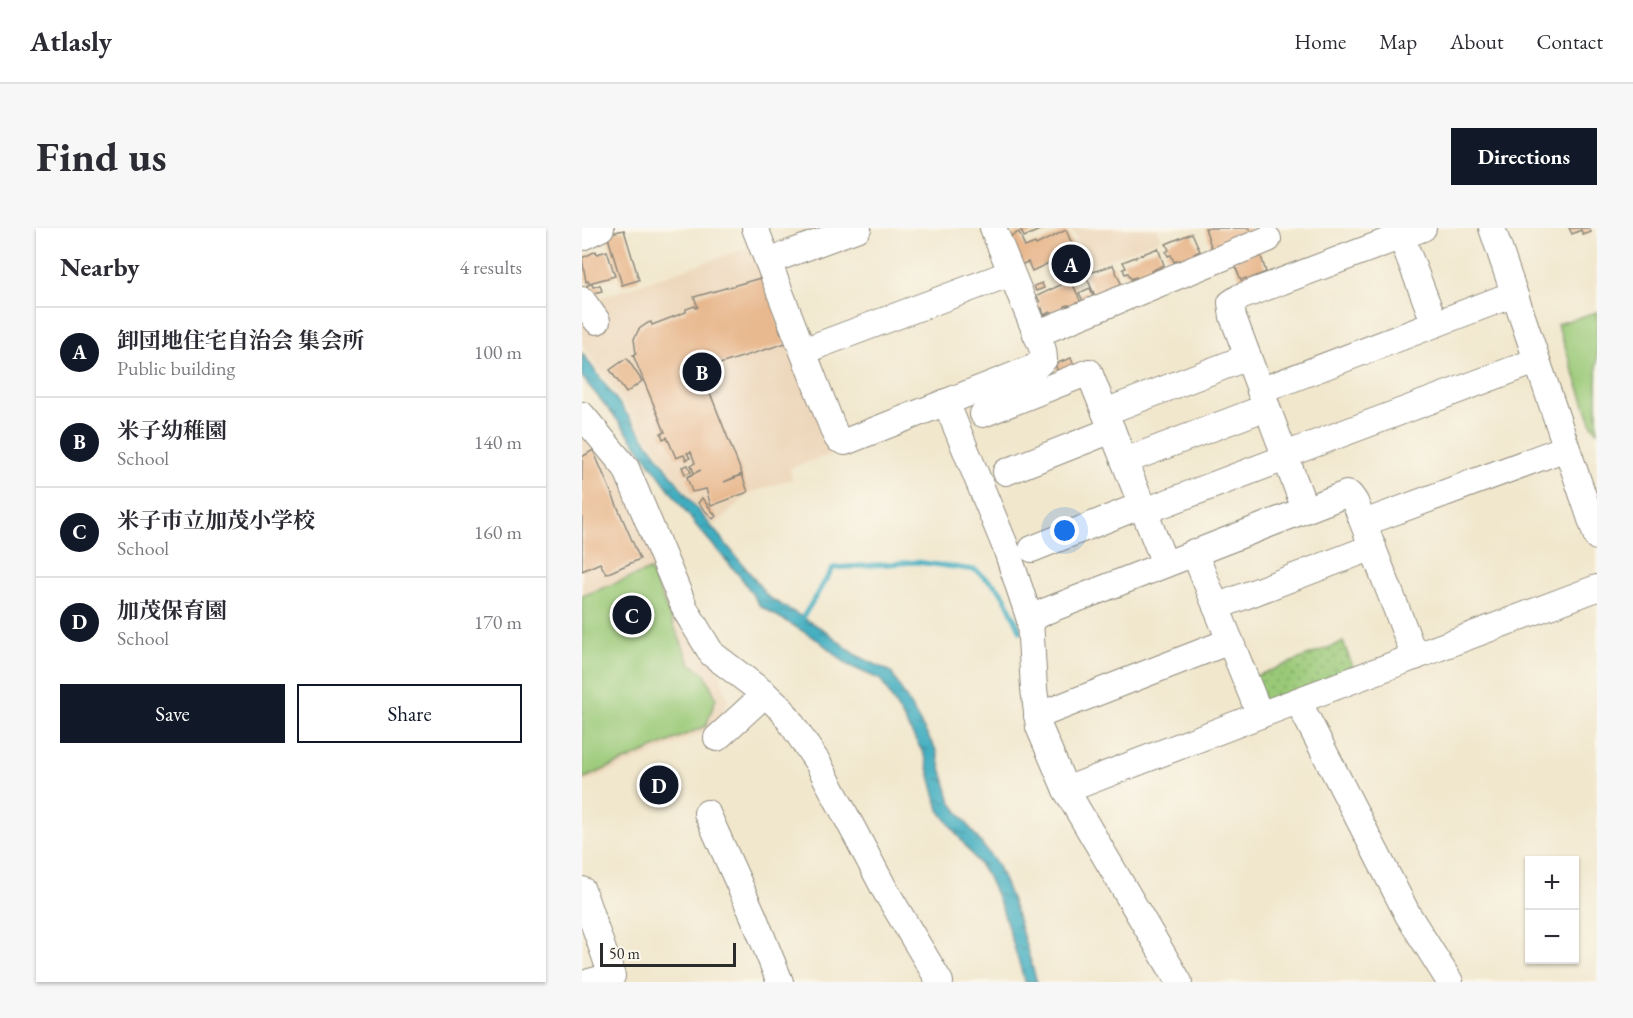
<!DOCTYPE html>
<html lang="en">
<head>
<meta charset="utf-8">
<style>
  :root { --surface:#fff; --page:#f7f7f7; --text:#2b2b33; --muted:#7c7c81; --line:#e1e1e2; --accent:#111827 }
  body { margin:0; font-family:"EB Garamond","Noto Serif JP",serif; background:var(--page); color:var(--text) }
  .controls { position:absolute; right:18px; bottom:18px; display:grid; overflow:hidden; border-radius:0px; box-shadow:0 2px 4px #0004 }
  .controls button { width:54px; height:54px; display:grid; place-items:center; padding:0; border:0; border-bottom:2px solid var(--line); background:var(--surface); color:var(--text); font:30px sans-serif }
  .scale { position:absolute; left:18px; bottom:15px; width:136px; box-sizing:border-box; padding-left:6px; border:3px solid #2b2b2b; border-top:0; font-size:16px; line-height:21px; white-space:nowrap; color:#2b2b2b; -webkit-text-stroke:4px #fbf7ec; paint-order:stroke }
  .you { position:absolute; left:483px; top:303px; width:21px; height:21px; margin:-15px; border:4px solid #fff; border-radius:50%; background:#1a73e8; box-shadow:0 0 0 9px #1a73e833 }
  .badge { display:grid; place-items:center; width:39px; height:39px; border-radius:50%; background:var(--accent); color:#fff; font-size:20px; font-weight:700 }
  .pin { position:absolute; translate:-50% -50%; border:3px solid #fff; box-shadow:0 2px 6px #0006 }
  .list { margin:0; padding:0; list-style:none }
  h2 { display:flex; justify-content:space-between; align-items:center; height:78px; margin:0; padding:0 24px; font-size:26px }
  h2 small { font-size:20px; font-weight:400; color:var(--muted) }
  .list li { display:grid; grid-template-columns:39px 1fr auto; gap:18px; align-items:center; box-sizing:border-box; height:90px; padding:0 24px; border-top:2px solid var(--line) }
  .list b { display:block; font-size:22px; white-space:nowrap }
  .list p { margin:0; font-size:20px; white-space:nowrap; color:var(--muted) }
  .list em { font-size:20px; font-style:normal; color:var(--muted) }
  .actions { display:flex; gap:12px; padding:18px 24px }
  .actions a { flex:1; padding:14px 0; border:2px solid var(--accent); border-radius:0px; text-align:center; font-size:21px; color:var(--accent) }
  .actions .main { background:var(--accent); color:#fff }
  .map { position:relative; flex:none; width:1015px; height:754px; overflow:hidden; border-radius:0px }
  header { display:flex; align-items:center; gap:36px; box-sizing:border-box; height:84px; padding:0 30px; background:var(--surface); border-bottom:2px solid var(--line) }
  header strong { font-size:28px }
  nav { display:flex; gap:33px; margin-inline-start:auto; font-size:21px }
  .intro { display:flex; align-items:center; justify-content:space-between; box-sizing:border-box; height:144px; padding:0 36px }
  h1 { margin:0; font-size:42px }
  .button { padding:15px 27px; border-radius:0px; background:var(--accent); color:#fff; font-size:21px; font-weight:700 }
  main { display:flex; gap:36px; padding:0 36px }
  aside { flex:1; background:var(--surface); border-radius:0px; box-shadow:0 2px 4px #0004 }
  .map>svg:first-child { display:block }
  .built { fill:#edd7bb }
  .grass { fill:url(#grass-dots); stroke:#627a51; stroke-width:1.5 }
  .pitch { fill:#9ac977; stroke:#627a51; stroke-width:1.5 }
  .water { fill:url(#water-ripples); stroke:#366c76; stroke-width:1.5 }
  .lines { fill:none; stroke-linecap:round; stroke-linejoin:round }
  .stream { stroke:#41adc0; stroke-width:5 }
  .building { fill:#e8b88e }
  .minor-casing { stroke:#8e897c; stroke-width:28 }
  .minor { stroke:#fff; stroke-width:26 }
</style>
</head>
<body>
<header>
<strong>Atlasly</strong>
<nav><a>Home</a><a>Map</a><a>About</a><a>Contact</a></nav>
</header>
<div class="intro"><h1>Find us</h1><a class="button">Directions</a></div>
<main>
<aside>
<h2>Nearby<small>4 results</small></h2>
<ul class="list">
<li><span class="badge">A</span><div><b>卸団地住宅自治会 集会所</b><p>Public building</p></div><em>100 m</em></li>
<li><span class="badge">B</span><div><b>米子幼稚園</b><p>School</p></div><em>140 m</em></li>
<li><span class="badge">C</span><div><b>米子市立加茂小学校</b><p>School</p></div><em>160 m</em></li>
<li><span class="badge">D</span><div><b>加茂保育園</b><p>School</p></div><em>170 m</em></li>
</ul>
<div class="actions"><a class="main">Save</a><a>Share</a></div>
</aside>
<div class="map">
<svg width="1015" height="754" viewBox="0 0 1015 754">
  <defs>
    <pattern id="grass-dots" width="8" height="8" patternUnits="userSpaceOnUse" patternTransform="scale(1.5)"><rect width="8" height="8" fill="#9ac977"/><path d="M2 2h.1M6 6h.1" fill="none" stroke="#7ea362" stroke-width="1.8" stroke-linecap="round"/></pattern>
    <pattern id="water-ripples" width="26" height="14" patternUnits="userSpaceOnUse" patternTransform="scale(1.5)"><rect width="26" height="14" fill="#41adc0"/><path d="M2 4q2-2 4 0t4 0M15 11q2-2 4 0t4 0" fill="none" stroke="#378d9c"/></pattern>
  </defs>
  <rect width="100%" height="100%" fill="#fbf7ec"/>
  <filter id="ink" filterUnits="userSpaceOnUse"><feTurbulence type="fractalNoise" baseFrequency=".0167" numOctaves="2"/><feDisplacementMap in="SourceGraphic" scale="12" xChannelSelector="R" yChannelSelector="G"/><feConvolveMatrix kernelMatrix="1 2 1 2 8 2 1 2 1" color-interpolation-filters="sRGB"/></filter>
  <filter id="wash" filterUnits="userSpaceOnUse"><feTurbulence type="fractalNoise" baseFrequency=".008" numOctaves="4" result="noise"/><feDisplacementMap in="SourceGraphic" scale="24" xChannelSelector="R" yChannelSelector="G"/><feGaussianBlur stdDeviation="1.35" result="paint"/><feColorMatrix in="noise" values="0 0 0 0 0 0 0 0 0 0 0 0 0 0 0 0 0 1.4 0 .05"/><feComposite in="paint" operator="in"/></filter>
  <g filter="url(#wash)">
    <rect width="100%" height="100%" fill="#f1e7cd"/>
    <g class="built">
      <path d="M 490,0 L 575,0 L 579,11 L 506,39 Z"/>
      <path d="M 172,18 L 211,117 L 250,226 L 208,240 L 210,251 L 168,265 L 132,298 L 113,275 L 0,117 L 0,55 L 8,73 Z"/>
      <path d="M 0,190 L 17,208 L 135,438 L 146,473 L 135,499 L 0,556 Z"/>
    </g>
    <path class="grass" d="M 761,414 L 772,442 L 684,476 L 669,450 Z"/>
    <g class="pitch">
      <path d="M 1015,84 L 1015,204 L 1010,197 L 975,96 Z"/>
      <path d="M 68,342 L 108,435 L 123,446 L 134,470 L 124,498 L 0,551 L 0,368 Z"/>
    </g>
    <path class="water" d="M 0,125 L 111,276 L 171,349 L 186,369 L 244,403 L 272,426 L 309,444 L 354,522 L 369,574 L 416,638 L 432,678 L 455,754 L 443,754 L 420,680 L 405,647 L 357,582 L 343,528 L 299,452 L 266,437 L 236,412 L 178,378 L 161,352 L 113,296 L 42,200 L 0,149 Z"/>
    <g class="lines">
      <path class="stream" d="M 218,394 L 251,340 L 335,334 L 393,342 L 415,359 L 422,368 L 439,404"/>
    </g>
    <g id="blocks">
      <g class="building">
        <path d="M 438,0 L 462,0 L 442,9 Z"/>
        <path d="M 623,0 L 667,0 L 671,10 L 630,21 Z"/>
        <path d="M 987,0 L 1007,0 L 1009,4 L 1001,7 L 999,2 L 990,6 Z"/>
        <path d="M 42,2 L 57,52 L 40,57 L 25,6 Z"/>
        <path d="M 484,2 L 493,23 L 450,43 L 446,34 L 436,38 L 424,10 L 437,4 L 443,19 L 453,15 L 454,17 Z"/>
        <path d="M 610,5 L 618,23 L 612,26 L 613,29 L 598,35 L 597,32 L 592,34 L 589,27 L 586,28 L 584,24 L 587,22 L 584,16 Z"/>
        <path d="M 576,20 L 582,37 L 569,43 L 570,46 L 555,52 L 554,49 L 549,51 L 546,45 L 543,46 L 541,41 L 544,40 L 541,34 Z"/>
        <path d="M 677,22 L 684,44 L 665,52 L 664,50 L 659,52 L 651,33 Z"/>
        <path d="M 14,23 L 15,26 L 25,23 L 33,48 L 7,55 L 6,53 L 4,54 L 0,30 Z"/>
        <path d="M 496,24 L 503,40 L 483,49 L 476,33 Z"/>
        <path d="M 531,37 L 541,60 L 514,70 L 504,48 L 506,48 L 505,46 Z"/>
        <path d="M 182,49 L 195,87 L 193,87 L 199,106 L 202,106 L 204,115 L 119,142 L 160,246 L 142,254 L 160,247 L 166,264 L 129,278 L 124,261 L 110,264 L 105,249 L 119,242 L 112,245 L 109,237 L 113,235 L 109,224 L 105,225 L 108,230 L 104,232 L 102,227 L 94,230 L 85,209 L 81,211 L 79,205 L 83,204 L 51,127 L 54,126 L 52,111 L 57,101 L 66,95 L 69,94 L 70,97 L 104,84 L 104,81 L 113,78 L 114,80 L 116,79 L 112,69 Z"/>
        <path d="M 489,52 L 501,79 L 490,84 L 487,77 L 483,78 L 484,81 L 470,87 L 468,84 L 462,87 L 460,80 L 457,81 L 455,76 L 458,74 L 455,68 Z"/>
        <path d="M 460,55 L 462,60 L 454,63 L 452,58 Z"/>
        <path d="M 10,56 L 11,59 L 18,57 L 20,63 L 7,66 L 5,57 Z"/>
        <path d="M 508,60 L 513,72 L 503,76 L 497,65 Z"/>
        <path d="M 45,130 L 60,153 L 44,165 L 28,142 Z"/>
        <path d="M 489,130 L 492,137 L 476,144 L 473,136 Z"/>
        <path d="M 11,222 L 58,331 L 24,346 L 18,335 L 0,343 L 0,229 Z"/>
        <path d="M 106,237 L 109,244 L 103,246 L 100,239 Z"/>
        <path d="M 120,270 L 134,288 L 131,291 L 116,275 Z"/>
      </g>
    </g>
  </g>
  <g filter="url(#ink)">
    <use href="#blocks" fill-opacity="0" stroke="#8e897c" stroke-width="1.5"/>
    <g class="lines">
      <defs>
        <g id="minor">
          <path d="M 173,0 L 253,206 L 256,211 L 263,214 L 453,139 L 462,131 L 461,122 L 411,0"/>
          <path d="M 910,0 L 1015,309"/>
          <path d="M 819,8 L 853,96"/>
          <path d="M 0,9 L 19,0"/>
          <path d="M 187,33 L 276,0"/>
          <path d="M 0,72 L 15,93"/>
          <path d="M 454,106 L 686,11"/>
          <path d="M 221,123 L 429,45"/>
          <path d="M 678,163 L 932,66"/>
          <path d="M 364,174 L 424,320 L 448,392 L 452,461 L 457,499 L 484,562 L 597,754"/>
          <path d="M 523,184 L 666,129"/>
          <path d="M 401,186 L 507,144 L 583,336"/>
          <path d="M 0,187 L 44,240 L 104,383 L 130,426 L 183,466 L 201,483 L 236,535 L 303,662 L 358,754"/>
          <path d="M 703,227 L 954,133"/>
          <path d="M 543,233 L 685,179"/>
          <path d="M 424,244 L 530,202"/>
          <path d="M 723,281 L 651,89 L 649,75 L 658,69 L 841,0"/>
          <path d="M 563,283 L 703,230"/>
          <path d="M 782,295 L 984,220"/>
          <path d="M 450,321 L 560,277"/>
          <path d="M 612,324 L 678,487"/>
          <path d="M 634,379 L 791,319"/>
          <path d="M 448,392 L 464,383 L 764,266 L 768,267 L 773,274 L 833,429"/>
          <path d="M 716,473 L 826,687 L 868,754"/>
          <path d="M 455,488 L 648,413"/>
          <path d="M 135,510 L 183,466"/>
          <path d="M 484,562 L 678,487 L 1015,360"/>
          <path d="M 125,585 L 171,687 L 198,754"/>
          <path d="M 0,662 L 30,748 L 7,754"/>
        </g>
      </defs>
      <use href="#minor" class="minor-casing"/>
      <use href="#minor" class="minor"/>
    </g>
  </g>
</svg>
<div class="controls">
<button>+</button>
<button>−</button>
</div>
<div class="scale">50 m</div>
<div class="you"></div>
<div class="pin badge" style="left:489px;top:36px">A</div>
<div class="pin badge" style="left:120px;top:144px">B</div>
<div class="pin badge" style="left:50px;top:387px">C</div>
<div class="pin badge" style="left:77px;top:557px">D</div>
</div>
</main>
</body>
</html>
